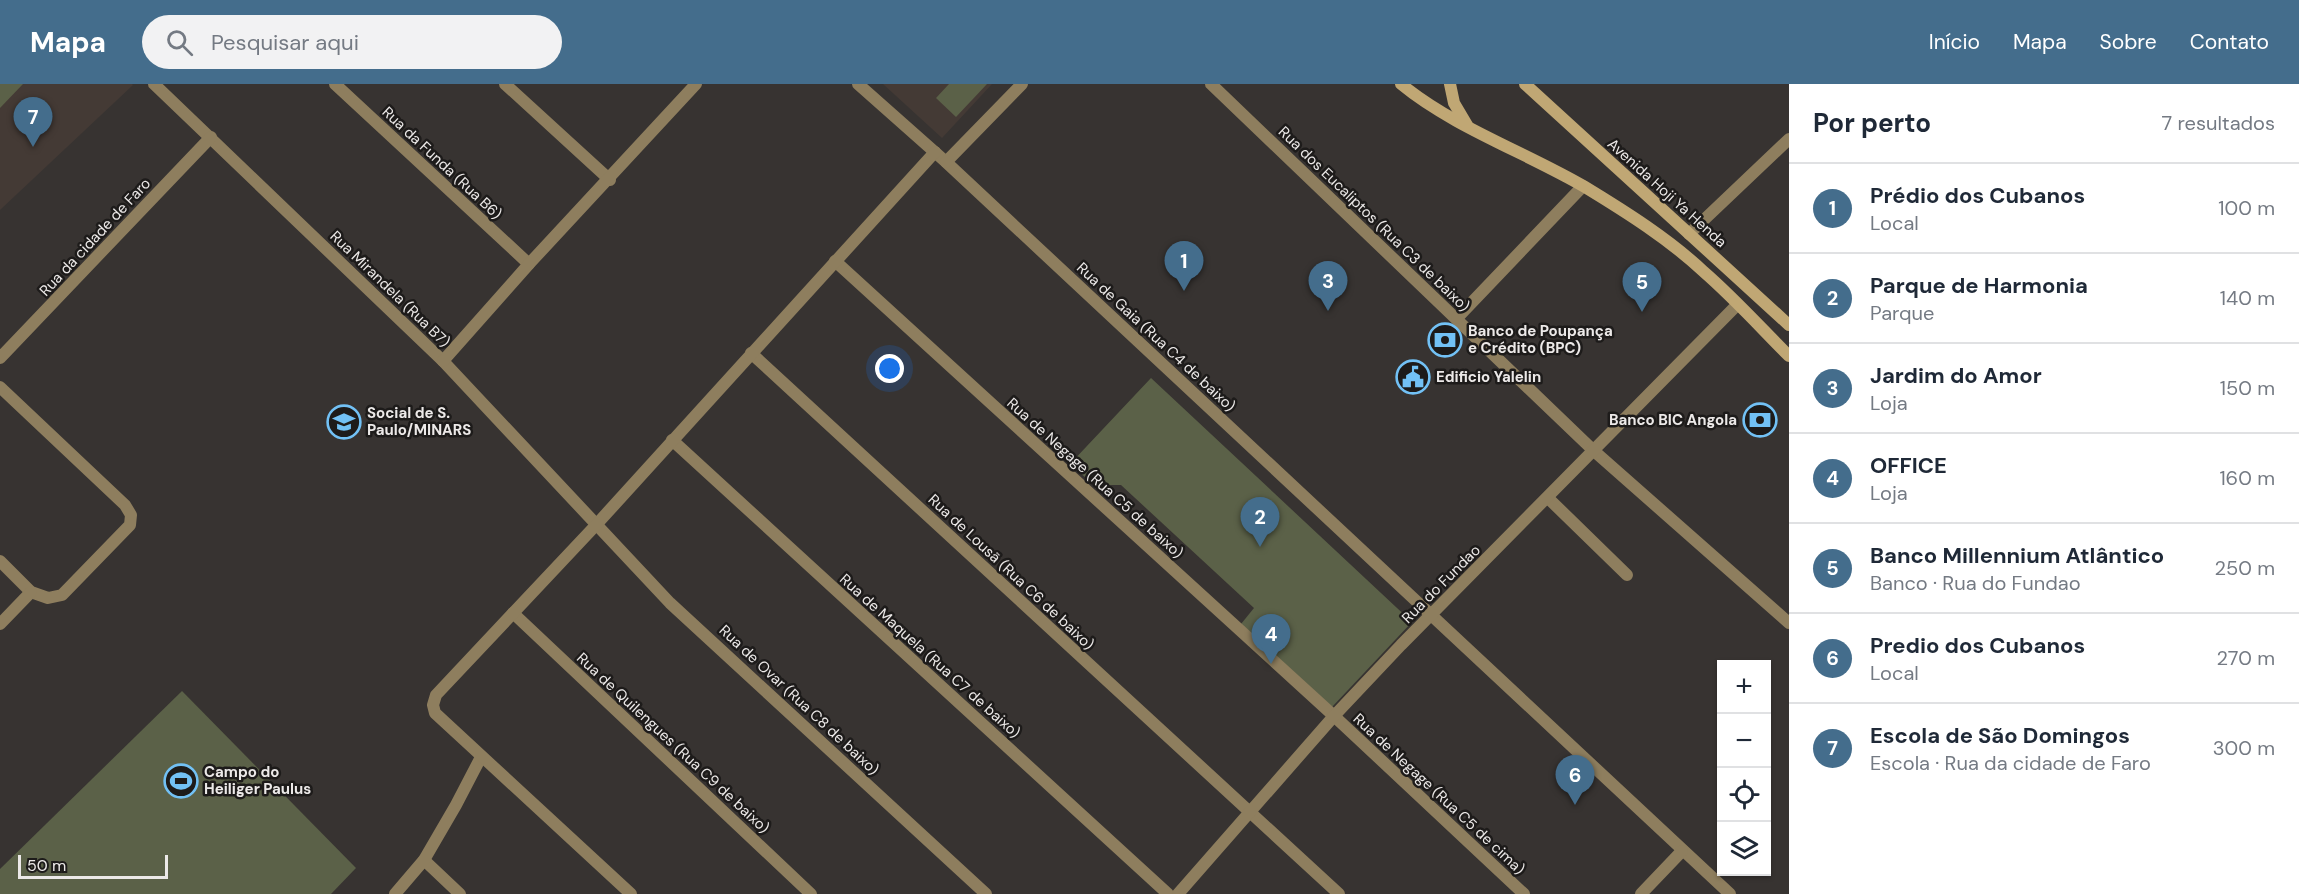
<!DOCTYPE html>
<html lang="pt">
<head>
<meta charset="utf-8">
<style>
  :root { --surface:#fff; --page:#f2f2f3; --text:#1f2937; --muted:#747a83; --line:#e0e1e3; --accent:#446d8c }
  body { margin:0; font-family:"DM Sans",sans-serif; background:var(--page); color:var(--text) }
  .controls { position:absolute; right:18px; bottom:18px; display:grid; overflow:hidden; border-radius:0px; box-shadow:0 2px 4px #0004 }
  .controls button { width:54px; height:54px; display:grid; place-items:center; padding:0; border:0; border-bottom:2px solid var(--line); background:var(--surface); color:var(--text); font:30px sans-serif }
  .scale { position:absolute; left:18px; bottom:15px; width:150px; box-sizing:border-box; padding-left:6px; border:3px solid #ece9e8; border-top:0; font-size:16px; line-height:21px; white-space:nowrap; color:#ece9e8; -webkit-text-stroke:4px #1d1b1a; paint-order:stroke }
  .you { position:absolute; left:890px; top:285px; width:21px; height:21px; margin:-15px; border:4px solid #fff; border-radius:50%; background:#1a73e8; box-shadow:0 0 0 9px #1a73e833 }
  .badge { display:grid; place-items:center; width:39px; height:39px; border-radius:50%; background:var(--accent); color:#fff; font-size:20px; font-weight:700 }
  .pin { position:absolute; translate:-50% -50px; filter:drop-shadow(0 2px 3px #0008) }
  .pin::after { content:''; position:absolute; top:32px; width:21px; height:18px; background:inherit; clip-path:polygon(0 0,100% 0,50% 100%) }
  .list { margin:0; padding:0; list-style:none }
  h2 { display:flex; justify-content:space-between; align-items:center; height:78px; margin:0; padding:0 24px; font-size:26px }
  h2 small { font-size:20px; font-weight:400; color:var(--muted) }
  .list li { display:grid; grid-template-columns:39px 1fr auto; gap:18px; align-items:center; box-sizing:border-box; height:90px; padding:0 24px; border-top:2px solid var(--line) }
  .list b { display:block; font-size:22px; white-space:nowrap }
  .list p { margin:0; font-size:20px; white-space:nowrap; color:var(--muted) }
  .list em { font-size:20px; font-style:normal; color:var(--muted) }
  .icon { flex:none; width:33px; height:33px; fill:none; stroke:currentColor; stroke-width:2; stroke-linecap:round; stroke-linejoin:round }
  .map { position:relative; flex:none; width:1789px; height:810px; overflow:hidden }
  header { display:flex; align-items:center; gap:36px; box-sizing:border-box; height:84px; padding:0 30px; background:var(--accent); color:#fff }
  header strong { font-size:28px }
  nav { display:flex; gap:33px; margin-inline-start:auto; font-size:21px }
  .search { width:420px; height:54px; background:var(--page); display:flex; align-items:center; gap:15px; box-sizing:border-box; padding:0 21px; border-radius:33px; color:var(--muted); font-size:22px }
  main { display:flex }
  aside { flex:1; background:var(--surface) }
  .map>svg:first-child { display:block }
  .built { fill:#443a35 }
  .green { fill:#5b6148 }
  .lines { fill:none; stroke-linecap:round; stroke-linejoin:round }
  .minor { stroke:#8e7e5e; stroke-width:12 }
  .secondary { stroke:#c0a774; stroke-width:12 }
  .labels { text-anchor:middle; dominant-baseline:central; stroke-width:5; stroke-linejoin:round; paint-order:stroke }
  .street-label { font-size:15px; fill:#ece9e8; stroke:#1d1b1a }
  .poi-label { font-size:15px; font-weight:bold; fill:#ece9e8; stroke:#1d1b1a; text-anchor:start }
</style>
</head>
<body>
<header>
<strong>Mapa</strong>
<div class="search"><svg class="icon" aria-label="search" viewBox="0 0 24 24"><circle cx="10" cy="10" r="6"/><path d="M15 15l6 6"/></svg>Pesquisar aqui</div>
<nav><a>Início</a><a>Mapa</a><a>Sobre</a><a>Contato</a></nav>
</header>
<main>
<div class="map">
<svg width="1789" height="810" viewBox="0 0 1789 810">
  <rect width="100%" height="100%" fill="#373331"/>
  <g class="built">
    <path d="M 0,0 L 132,0 L 133,1 L 0,126 Z"/>
    <path d="M 883,0 L 992,0 L 942,54 Z"/>
  </g>
  <g class="green">
    <path d="M 0,0 L 23,0 L 0,24 Z"/>
    <path d="M 949,0 L 987,0 L 956,33 L 936,14 Z"/>
    <path d="M 1151,294 L 1412,538 L 1332,623 L 1241,540 L 1254,524 L 1121,401 L 1094,401 L 1070,380 Z"/>
    <path d="M 182,607 L 356,784 L 331,810 L 0,810 L 0,785 Z"/>
  </g>
  <g class="lines">
    <g class="minor">
      <path d="M 154,0 L 443,277 L 670,519 L 986,810"/>
      <path d="M 335,0 L 529,180"/>
      <path d="M 505,0 L 610,96"/>
      <path d="M 858,0 L 946,78 L 1730,810"/>
      <path d="M 1211,0 L 1594,367 L 1789,539"/>
      <path d="M 946,78 L 1022,0"/>
      <path d="M 1689,150 L 1789,55"/>
      <path d="M 835,177 L 1334,632 L 1524,810"/>
      <path d="M 1457,234 L 1583,102"/>
      <path d="M 751,269 L 1339,810"/>
      <path d="M 0,274 L 211,53"/>
      <path d="M 443,277 L 529,180 L 696,0"/>
      <path d="M 0,303 L 125,421 L 131,431 L 130,441 L 62,511 L 48,514 L 31,508 L 0,477"/>
      <path d="M 672,356 L 1168,810"/>
      <path d="M 1548,414 L 1627,491"/>
      <path d="M 513,529 L 811,810"/>
      <path d="M 0,540 L 31,508"/>
      <path d="M 424,776 L 460,810"/>
      <path d="M 395,810 L 424,776 L 456,721 L 481,673"/>
      <path d="M 631,810 L 435,629 L 433,621 L 436,611 L 596,441 L 935,68"/>
      <path d="M 1178,810 L 1334,632 L 1401,561 L 1737,221"/>
      <path d="M 1641,810 L 1682,767"/>
    </g>
    <g class="secondary">
      <path d="M 1401,0 C 1453,43 1527,69 1585,103 C 1626,128 1669,155 1704,188 C 1734,214 1761,244 1789,272"/>
      <path d="M 1450,0 L 1454,19 L 1467,41"/>
      <path d="M 1525,0 L 1789,241"/>
    </g>
  </g>
  <defs>
    <symbol id="bank-ring" viewBox="-11 -11 22 22"><circle r="9.5" fill="#1d1b1a" stroke="#72c1f5" stroke-width="1.5"/><path d="M-6-4H6V4H-6ZM0-2.3a2.3 2.3 0 1 0 0 4.6a2.3 2.3 0 1 0 0-4.6Z" fill="#72c1f5"/></symbol>
    <symbol id="civic-ring" viewBox="-11 -11 22 22"><circle r="9.5" fill="#1d1b1a" stroke="#72c1f5" stroke-width="1.5"/><path d="M-.6-6.5H3V-4.5H.6V-3L4-1V1h2V6H-6V1h2V-1L-.6-3ZM-1.2 2.5V6h2.4V2.5Z" fill="#72c1f5"/></symbol>
    <symbol id="school-ring" viewBox="-11 -11 22 22"><circle r="9.5" fill="#1d1b1a" stroke="#72c1f5" stroke-width="1.5"/><path d="M0-5L7-2L0 1L-7-2ZM-4 1L0 2.5L4 1V4Q0 6-4 4Z" fill="#72c1f5"/></symbol>
    <symbol id="stadium-ring" viewBox="-11 -11 22 22"><circle r="9.5" fill="#1d1b1a" stroke="#72c1f5" stroke-width="1.5"/><path d="M0-5a6.5 5 0 1 0 0 10a6.5 5 0 1 0 0-10ZM-3.5-1.8h7v3.6h-7Z" fill="#72c1f5"/></symbol>
  </defs>
  <g fill-rule="evenodd">
    <use href="#bank-ring" x="1426" y="237" width="38" height="38"/>
    <use href="#civic-ring" x="1394" y="274" width="38" height="38"/>
    <use href="#bank-ring" x="1741" y="317" width="38" height="38"/>
    <use href="#school-ring" x="325" y="319" width="38" height="38"/>
    <use href="#stadium-ring" x="162" y="678" width="38" height="38"/>
  </g>
  <g class="labels">
    <g class="street-label">
      <text transform="translate(442 79) rotate(43)">Rua da Funda (Rua B6)</text>
      <text transform="translate(1667 109) rotate(42)">Avenida Hoji Ya Henda</text>
      <text transform="translate(1374 135) rotate(44)">Rua dos Eucaliptos (Rua C3 de baixo)</text>
      <text transform="translate(95 153) rotate(-47)">Rua da cidade de Faro</text>
      <text transform="translate(390 205) rotate(44)">Rua Mirandela (Rua B7)</text>
      <text transform="translate(1156 253) rotate(43)">Rua de Gaia (Rua C4 de baixo)</text>
      <text transform="translate(1095 394) rotate(42)">Rua de Negage (Rua C5 de baixo)</text>
      <text transform="translate(1011 488) rotate(43)">Rua de Lousã (Rua C6 de baixo)</text>
      <text transform="translate(1441 500) rotate(-45)">Rua do Fundao</text>
      <text transform="translate(930 572) rotate(42)">Rua de Maquela (Rua C7 de baixo)</text>
      <text transform="translate(799 616) rotate(43)">Rua de Ovar (Rua C8 de baixo)</text>
      <text transform="translate(673 659) rotate(43)">Rua de Quilengues (Rua C9 de baixo)</text>
      <text transform="translate(1439 710) rotate(43)">Rua de Negage (Rua C5 de cima)</text>
    </g>
    <g class="poi-label">
      <text x="1468" y="247">Banco de Poupança<tspan x="1468" dy="17">e Crédito (BPC)</tspan></text>
      <text x="1436" y="293">Edificio Yalelin</text>
      <text x="367" y="329">Social de S.<tspan x="367" dy="17">Paulo/MINARS</tspan></text>
      <text x="1737" y="336" text-anchor="end">Banco BIC Angola</text>
      <text x="204" y="688">Campo do<tspan x="204" dy="17">Heiliger Paulus</tspan></text>
    </g>
  </g>
</svg>
<div class="controls">
<button>+</button>
<button>−</button>
<button><svg class="icon" aria-label="locate" viewBox="0 0 24 24"><circle cx="12" cy="12" r="6"/><path d="M12 2v4M12 18v4M2 12h4M18 12h4"/></svg></button>
<button><svg class="icon" aria-label="layers" viewBox="0 0 24 24"><path d="M12 4l9 5-9 5-9-5zM3 14l9 5 9-5"/></svg></button>
</div>
<div class="scale">50 m</div>
<div class="you"></div>
<div class="pin badge" style="left:1184px;top:207px">1</div>
<div class="pin badge" style="left:1260px;top:463px">2</div>
<div class="pin badge" style="left:1328px;top:227px">3</div>
<div class="pin badge" style="left:1271px;top:580px">4</div>
<div class="pin badge" style="left:1642px;top:228px">5</div>
<div class="pin badge" style="left:1575px;top:721px">6</div>
<div class="pin badge" style="left:33px;top:63px">7</div>
</div>
<aside>
<h2>Por perto<small>7 resultados</small></h2>
<ul class="list">
<li><span class="badge">1</span><div><b>Prédio dos Cubanos</b><p>Local</p></div><em>100 m</em></li>
<li><span class="badge">2</span><div><b>Parque de Harmonia</b><p>Parque</p></div><em>140 m</em></li>
<li><span class="badge">3</span><div><b>Jardim do Amor</b><p>Loja</p></div><em>150 m</em></li>
<li><span class="badge">4</span><div><b>OFFICE</b><p>Loja</p></div><em>160 m</em></li>
<li><span class="badge">5</span><div><b>Banco Millennium Atlântico</b><p>Banco · Rua do Fundao</p></div><em>250 m</em></li>
<li><span class="badge">6</span><div><b>Predio dos Cubanos</b><p>Local</p></div><em>270 m</em></li>
<li><span class="badge">7</span><div><b>Escola de São Domingos</b><p>Escola · Rua da cidade de Faro</p></div><em>300 m</em></li>
</ul>
</aside>
</main>
</body>
</html>
